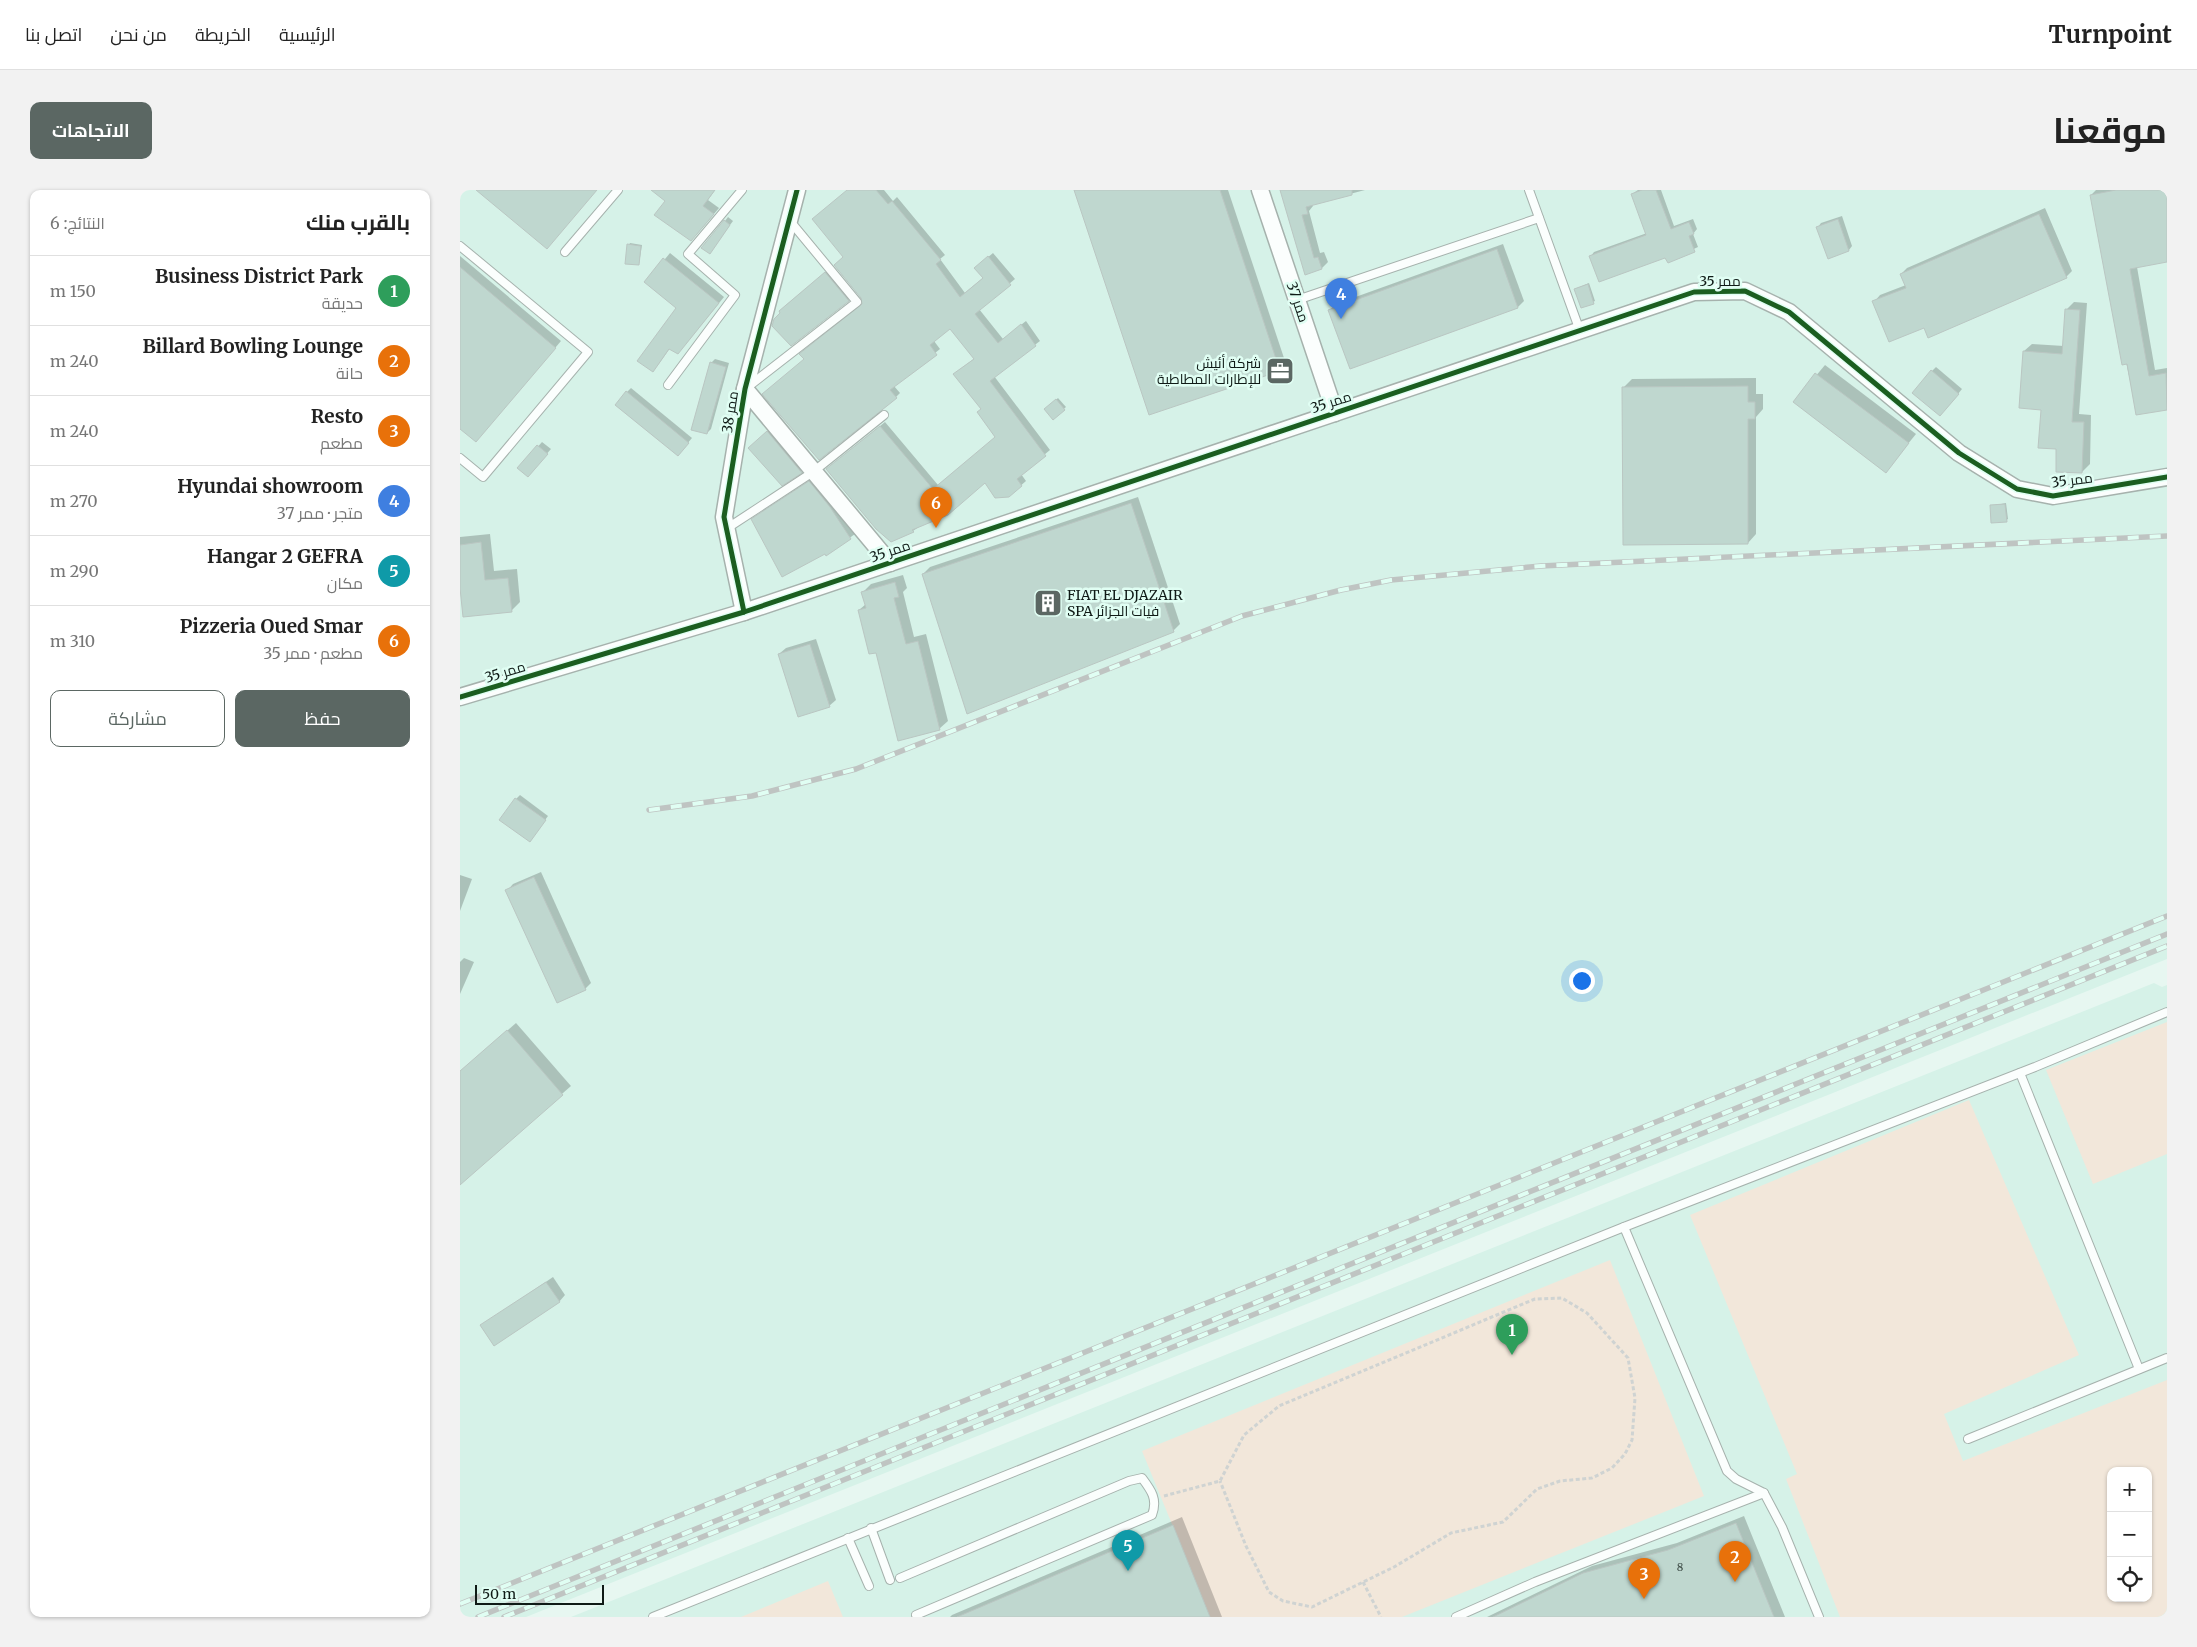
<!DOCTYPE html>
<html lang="ar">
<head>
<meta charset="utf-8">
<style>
  :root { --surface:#fff; --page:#f2f2f2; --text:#222; --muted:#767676; --line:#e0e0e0; --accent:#5b6763 }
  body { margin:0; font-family:Merriweather,Cairo,serif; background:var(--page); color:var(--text); direction:rtl }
  .controls { position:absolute; right:15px; bottom:15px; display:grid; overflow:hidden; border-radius:10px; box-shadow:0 1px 4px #0004 }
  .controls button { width:45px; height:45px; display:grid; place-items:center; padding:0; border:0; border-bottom:1px solid var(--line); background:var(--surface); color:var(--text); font:25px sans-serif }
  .scale { position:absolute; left:15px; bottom:12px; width:129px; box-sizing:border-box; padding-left:5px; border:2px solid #0f1a16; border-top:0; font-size:14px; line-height:18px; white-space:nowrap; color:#0f1a16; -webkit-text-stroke:4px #e0fef3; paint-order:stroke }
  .you { position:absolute; left:1121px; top:790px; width:18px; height:18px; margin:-12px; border:4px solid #fff; border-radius:50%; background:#1a73e8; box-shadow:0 0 0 8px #1a73e833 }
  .badge { display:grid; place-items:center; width:32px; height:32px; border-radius:50%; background:var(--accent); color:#fff; font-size:16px; font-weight:700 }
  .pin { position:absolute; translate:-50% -41px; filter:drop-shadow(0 1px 2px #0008) }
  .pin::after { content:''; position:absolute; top:26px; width:18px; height:15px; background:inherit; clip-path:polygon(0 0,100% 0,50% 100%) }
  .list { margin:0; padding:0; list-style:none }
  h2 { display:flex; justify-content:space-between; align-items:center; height:65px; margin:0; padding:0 20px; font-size:21px }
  h2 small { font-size:16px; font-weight:400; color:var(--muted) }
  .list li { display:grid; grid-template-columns:32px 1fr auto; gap:15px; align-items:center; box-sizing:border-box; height:70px; padding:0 20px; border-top:1px solid var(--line) }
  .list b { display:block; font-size:19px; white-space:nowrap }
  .list p { margin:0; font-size:16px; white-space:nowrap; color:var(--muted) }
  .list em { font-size:16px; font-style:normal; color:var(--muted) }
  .actions { display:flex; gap:10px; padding:15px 20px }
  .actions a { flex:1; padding:11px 0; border:1px solid var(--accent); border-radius:10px; text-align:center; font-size:18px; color:var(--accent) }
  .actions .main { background:var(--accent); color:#fff }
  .icon { flex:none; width:28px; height:28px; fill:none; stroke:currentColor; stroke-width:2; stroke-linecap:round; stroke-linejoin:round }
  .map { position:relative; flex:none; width:1707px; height:1427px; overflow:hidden; direction:ltr; border-radius:10px }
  header { display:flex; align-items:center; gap:30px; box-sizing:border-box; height:70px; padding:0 25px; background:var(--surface); border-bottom:1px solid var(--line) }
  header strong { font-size:24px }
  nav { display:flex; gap:28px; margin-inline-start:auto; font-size:18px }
  .intro { display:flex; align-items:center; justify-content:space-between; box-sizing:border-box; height:120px; padding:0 30px }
  h1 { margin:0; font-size:35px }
  .button { padding:12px 22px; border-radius:10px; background:var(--accent); color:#fff; font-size:18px; font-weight:700 }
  main { display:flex; gap:30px; padding:0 30px }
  aside { flex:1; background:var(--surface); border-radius:10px; box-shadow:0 1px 4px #0004 }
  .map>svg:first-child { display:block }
  .built { fill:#d6f2e8; fill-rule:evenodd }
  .green { fill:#f2e7da; fill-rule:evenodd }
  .shadow { fill:#0003 }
  .building { fill:#bfd7cf; stroke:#bac6c2 }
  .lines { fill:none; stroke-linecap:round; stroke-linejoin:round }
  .lane-casing { stroke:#a6b2ad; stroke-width:10 }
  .street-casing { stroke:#a6b2ad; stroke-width:19 }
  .path { stroke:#cfd3d2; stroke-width:3; stroke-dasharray:4 2.5; stroke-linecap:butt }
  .lane { stroke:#fbfefd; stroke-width:8 }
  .street { stroke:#fbfefd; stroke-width:16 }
  .rail-casing { stroke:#bfc4c2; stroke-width:5.5 }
  .rail { stroke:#e0fef3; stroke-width:4; stroke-dasharray:11; stroke-linecap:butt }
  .cycleway-casing { stroke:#e0fef3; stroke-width:8 }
  .cycleway { stroke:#1b5e20; stroke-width:5 }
  .labels { text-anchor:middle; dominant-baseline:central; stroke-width:5; stroke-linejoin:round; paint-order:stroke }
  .number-label { font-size:11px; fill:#3b4944 }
  .street-label { font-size:14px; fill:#0f1a16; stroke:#e0fef3 }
  .poi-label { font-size:14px; fill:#0f1a16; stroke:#e0fef3; text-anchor:end }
</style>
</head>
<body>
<header>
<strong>Turnpoint</strong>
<nav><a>الرئيسية</a><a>الخريطة</a><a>من نحن</a><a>اتصل بنا</a></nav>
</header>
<div class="intro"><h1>موقعنا</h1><a class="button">الاتجاهات</a></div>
<main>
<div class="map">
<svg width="1707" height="1427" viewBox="0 0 1707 1427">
  <rect width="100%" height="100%" fill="#e7f7f1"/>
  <g class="built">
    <path d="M 0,0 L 1707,0 L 1707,769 L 66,1427 L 0,1427 Z"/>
    <path d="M 1694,793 L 1702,797 L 1707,795 L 1707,1427 L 111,1427 ZM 1651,1281 L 1688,1281 L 1688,1408 L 1651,1408 Z"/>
  </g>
  <g class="green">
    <path d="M 1707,832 L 1707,964 L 1633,994 L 1586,880 Z"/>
    <path d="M 1509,910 L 1619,1165 L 1484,1224 L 1503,1271 L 1707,1190 L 1707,1427 L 1380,1427 L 1326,1289 L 1337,1284 L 1230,1025 ZM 1651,1281 L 1688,1281 L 1688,1408 L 1651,1408 Z"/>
    <path d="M 1150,1070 L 1244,1306 L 942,1427 L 750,1427 L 682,1261 Z"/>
    <path d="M 368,1391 L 383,1427 L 281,1427 Z"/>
  </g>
  <g class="shadow">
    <path d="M 203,0 L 255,0 L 248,10 L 259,18 L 237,44 L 207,11 Z"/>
    <path d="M 387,0 L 424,0 L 433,11 L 437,7 L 485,65 L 480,69 L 505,103 L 524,87 L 520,74 L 533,63 L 555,89 L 519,119 L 543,149 L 566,131 L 580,151 L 534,186 L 590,260 L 561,284 L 566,291 L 549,306 L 525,291 L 453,341 L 372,275 L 425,232 L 478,295 L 537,247 L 499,180 L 515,168 L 490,138 L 474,151 L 480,159 L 434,196 L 440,203 L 436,207 L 346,169 L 403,114 L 385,67 Z"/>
    <path d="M 615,0 L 768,0 L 826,174 L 820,180 L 690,223 Z"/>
    <path d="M 822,0 L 905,0 L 852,14 L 853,16 L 849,21 L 860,63 L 864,62 L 868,72 L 862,78 L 846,83 Z"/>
    <path d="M 1178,0 L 1201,0 L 1214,36 L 1233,29 L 1237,39 L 1233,44 L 1238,57 L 1208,71 L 1206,66 L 1131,66 L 1134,62 L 1187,43 L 1172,4 Z"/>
    <path d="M 1636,0 L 1707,0 L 1707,71 L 1677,77 L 1695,180 L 1707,178 L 1707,219 L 1677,224 L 1631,5 Z"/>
    <path d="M 1585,18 L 1612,81 L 1606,87 L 1414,112 L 1420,105 L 1446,95 L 1441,84 L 1447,78 Z"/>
    <path d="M 1382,26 L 1392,56 L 1389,60 L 1358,37 L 1361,33 Z"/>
    <path d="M 268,27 L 273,31 L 250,62 L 265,31 Z"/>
    <path d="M 170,53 L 182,55 L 179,74 L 169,55 Z"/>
    <path d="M 1043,54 L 1064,111 L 1058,117 L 870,120 L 876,114 Z"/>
    <path d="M 210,63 L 264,107 L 224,156 L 210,158 L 198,175 L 218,117 L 186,92 Z"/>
    <path d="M 0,66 L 101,151 L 22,244 L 0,237 Z"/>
    <path d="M 371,78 L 393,105 L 388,110 L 325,116 Z"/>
    <path d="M 1129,93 L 1135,111 L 1121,117 L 1115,99 Z"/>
    <path d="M 1614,112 L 1627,113 L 1619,224 L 1631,225 L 1630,274 L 1622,282 L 1598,258 L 1582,219 L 1564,161 L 1572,154 L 1604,156 L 1606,120 Z"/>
    <path d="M 255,169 L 269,173 L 251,239 L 247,243 L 251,173 Z"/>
    <path d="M 1365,175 L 1456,244 L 1426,281 L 1334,212 Z"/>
    <path d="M 1476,177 L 1502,199 L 1484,221 L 1472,181 Z"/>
    <path d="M 1296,188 L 1296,204 L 1303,204 L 1303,219 L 1296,227 L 1296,344 L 1288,353 L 1164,197 L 1172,189 Z"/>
    <path d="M 171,198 L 232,248 L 221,261 L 167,202 Z"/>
    <path d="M 598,208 L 606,217 L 593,228 L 586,219 Z"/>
    <path d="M 314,236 L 347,276 L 322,294 L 296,252 Z"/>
    <path d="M 82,252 L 91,259 L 71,282 L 59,278 Z"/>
    <path d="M 354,288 L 395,344 L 367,364 L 293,330 Z"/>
    <path d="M 678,307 L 720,434 L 713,441 L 463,384 L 470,377 Z"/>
    <path d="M 1546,313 L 1548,329 L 1546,330 L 1531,316 Z"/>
    <path d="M 30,344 L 34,381 L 57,379 L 60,412 L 51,421 L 0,387 L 0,347 Z"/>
    <path d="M 443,385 L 447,398 L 443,402 L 454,447 L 466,444 L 488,531 L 479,539 L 417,461 L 399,420 L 406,414 L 402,403 L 411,394 Z"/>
    <path d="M 356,449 L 376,510 L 369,516 L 319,464 L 326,458 Z"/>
    <path d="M 60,605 L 88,626 L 73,646 L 56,609 Z"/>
    <path d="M 81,682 L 131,793 L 125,799 L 47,701 L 53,694 Z"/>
    <path d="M 0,685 L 12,689 L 0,721 Z"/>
    <path d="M 4,768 L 14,772 L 0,804 L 0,772 Z"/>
    <path d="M 56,833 L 111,896 L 0,993 L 0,882 Z"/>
    <path d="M 93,1087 L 105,1105 L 99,1112 L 22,1135 Z"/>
    <path d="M 1284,1326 L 1325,1427 L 1027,1427 L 1132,1376 L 1217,1353 Z"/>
    <path d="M 722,1327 L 762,1427 L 490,1427 L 492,1425 Z"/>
  </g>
  <g class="building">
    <path d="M 16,0 L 137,0 L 87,59 Z"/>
    <path d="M 191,0 L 255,0 L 243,16 L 254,24 L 231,51 L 194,25 L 205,11 Z"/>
    <path d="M 387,0 L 416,0 L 428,14 L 432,11 L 481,70 L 476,74 L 500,107 L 523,88 L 514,78 L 528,66 L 551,95 L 515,124 L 538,153 L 561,134 L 576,156 L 530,191 L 586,266 L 557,289 L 562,296 L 549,307 L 535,308 L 525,293 L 488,325 L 452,340 L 454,342 L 431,352 L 416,339 L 366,279 L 420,236 L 473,299 L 535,247 L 517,222 L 521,219 L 493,184 L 514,169 L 490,139 L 470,155 L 477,165 L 430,200 L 437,208 L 359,270 L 302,204 L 344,169 L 339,164 L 402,114 L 401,108 L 374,75 L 383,67 L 352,29 Z"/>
    <path d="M 614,0 L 760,0 L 820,181 L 689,225 Z"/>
    <path d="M 820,0 L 892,0 L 892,5 L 846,17 L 848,24 L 842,25 L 854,68 L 858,67 L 862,79 L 845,85 Z"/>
    <path d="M 1182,0 L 1196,0 L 1211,39 L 1229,32 L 1234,44 L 1229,46 L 1235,62 L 1208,73 L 1205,68 L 1139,92 L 1129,66 L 1186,45 L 1171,4 Z"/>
    <path d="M 1656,0 L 1707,0 L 1707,72 L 1670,79 L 1689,186 L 1706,183 L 1707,220 L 1676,225 L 1667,174 L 1662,175 L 1630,5 Z"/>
    <path d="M 1579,24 L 1607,88 L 1468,148 L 1464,138 L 1429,152 L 1412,111 L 1446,98 L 1440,84 Z"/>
    <path d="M 1378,29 L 1389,61 L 1368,69 L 1356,37 Z"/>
    <path d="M 264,30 L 270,35 L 250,64 L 241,58 Z"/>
    <path d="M 167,54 L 181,56 L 179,75 L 165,74 Z"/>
    <path d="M 1037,59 L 1058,118 L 890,179 L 868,120 Z"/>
    <path d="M 203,68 L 259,113 L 218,164 L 209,159 L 193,182 L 177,171 L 216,118 L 184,92 Z"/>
    <path d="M 0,77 L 96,158 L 16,252 L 0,239 Z"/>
    <path d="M 365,82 L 389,111 L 331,156 L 312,136 L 314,129 L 320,123 L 319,121 Z"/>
    <path d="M 1128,94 L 1134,114 L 1121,118 L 1114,99 Z"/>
    <path d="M 1605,119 L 1620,120 L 1612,232 L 1624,232 L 1622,283 L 1596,282 L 1596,259 L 1578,258 L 1581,220 L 1559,218 L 1563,161 L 1602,164 Z"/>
    <path d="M 250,172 L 266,177 L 247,244 L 231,240 Z"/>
    <path d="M 1471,180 L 1499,204 L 1480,226 L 1452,203 Z"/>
    <path d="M 1355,183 L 1449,253 L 1426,283 L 1333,212 Z"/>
    <path d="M 1288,196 L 1288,212 L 1295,212 L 1295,229 L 1288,229 L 1288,354 L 1163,355 L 1162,197 Z"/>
    <path d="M 166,201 L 229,253 L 218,266 L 155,215 Z"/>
    <path d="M 596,209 L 605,220 L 593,230 L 584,219 Z"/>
    <path d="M 307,241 L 342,283 L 322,296 L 288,258 Z"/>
    <path d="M 77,255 L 88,264 L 68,287 L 57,278 Z"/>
    <path d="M 349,291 L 370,317 L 391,349 L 366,366 L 365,364 L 322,387 L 291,329 Z"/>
    <path d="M 671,313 L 714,442 L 507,524 L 462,384 Z"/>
    <path d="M 1545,314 L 1547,332 L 1531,333 L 1530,315 Z"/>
    <path d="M 21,352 L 25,390 L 48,388 L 52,422 L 3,427 L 0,398 L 0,355 Z"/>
    <path d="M 435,392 L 439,407 L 434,408 L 446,454 L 458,451 L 480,540 L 438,551 L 416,463 L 409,464 L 398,420 L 406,418 L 401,402 Z"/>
    <path d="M 350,454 L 370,517 L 338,527 L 318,464 Z"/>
    <path d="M 55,608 L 86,630 L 70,652 L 39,630 Z"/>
    <path d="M 74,687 L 126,800 L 97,813 L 45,700 Z"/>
    <path d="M 47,840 L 103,905 L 0,995 L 0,881 Z"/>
    <path d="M 86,1092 L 100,1112 L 34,1156 L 20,1135 Z"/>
    <path d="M 1276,1333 L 1314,1427 L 1033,1427 L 1123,1383 L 1208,1360 Z"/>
    <path d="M 713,1335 L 750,1427 L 497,1427 Z"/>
  </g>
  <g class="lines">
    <defs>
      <g id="lane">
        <path d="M 1069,0 L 1120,141"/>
        <path d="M 0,56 L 128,162 L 23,287 L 0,268"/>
        <path d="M 105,62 L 158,0"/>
        <path d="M 837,110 L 1079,28"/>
        <path d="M 208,195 L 275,105 L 228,64 L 282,0"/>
        <path d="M 289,196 L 397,112 L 330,31"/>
        <path d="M 266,339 L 353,282 L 424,225"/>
        <path d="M 1560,883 L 1679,1179"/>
        <path d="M 1164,1037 L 1267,1281 L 1276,1289 L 1304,1303 L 1322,1337 L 1359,1427"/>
        <path d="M 1508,1249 L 1707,1168"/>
        <path d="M 411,1338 L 430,1390"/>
        <path d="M 388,1348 L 409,1396"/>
        <path d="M 440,1388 L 669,1291 L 682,1288 C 691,1300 698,1309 692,1325 L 456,1425"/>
        <path d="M 193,1427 L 1164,1037 L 1575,877 L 1707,822"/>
        <path d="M 996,1427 L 1075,1392 L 1304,1303"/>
      </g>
      <g id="street">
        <path d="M 800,0 L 875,223"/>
        <path d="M 285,199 L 430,373"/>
        <path d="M 284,422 L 264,327 L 285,199 L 337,0"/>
        <path d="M 0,507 L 284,422 L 1234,102 L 1285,101 L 1329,122 L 1499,263 L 1557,299 L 1593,306 L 1707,287"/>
      </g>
    </defs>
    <use href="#lane" class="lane-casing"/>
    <use href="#street" class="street-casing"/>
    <g class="path">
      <path d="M 704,1306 L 760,1291 L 784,1245 L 819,1216 L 1075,1109 L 1102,1108 L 1127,1123 L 1168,1168 L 1175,1208 L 1172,1250 L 1165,1264 L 1152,1278 L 1132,1288 L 1100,1291 L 1077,1299 L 1043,1332 L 991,1343 L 934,1377 L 852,1417 L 823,1411 L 809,1402 L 786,1356 L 760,1291"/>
      <path d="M 903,1392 L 921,1427"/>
    </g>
    <use href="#lane" class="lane"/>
    <use href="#street" class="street"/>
    <defs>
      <g id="rail">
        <path d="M 189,620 L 292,606 L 396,579 L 782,426 L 881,400 L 931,390 L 1081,376 L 1707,346"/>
        <path d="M 0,1414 L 1707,726"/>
        <path d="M 18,1427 L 1707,744"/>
        <path d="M 44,1427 L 1707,756"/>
      </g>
    </defs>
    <use href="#rail" class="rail-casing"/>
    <use href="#rail" class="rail"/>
    <defs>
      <g id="cycleway">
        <path d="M 284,422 L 264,327 L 285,199 L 337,0"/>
        <path d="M 0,507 L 284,422 L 1234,102 L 1285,101 L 1329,122 L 1499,263 L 1557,299 L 1593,306 L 1707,287"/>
      </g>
    </defs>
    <use href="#cycleway" class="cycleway-casing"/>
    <use href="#cycleway" class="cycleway"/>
  </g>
  <defs>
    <symbol id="office-square" viewBox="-11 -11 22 22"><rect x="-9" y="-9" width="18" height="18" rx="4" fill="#5b6763" stroke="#e0fef3"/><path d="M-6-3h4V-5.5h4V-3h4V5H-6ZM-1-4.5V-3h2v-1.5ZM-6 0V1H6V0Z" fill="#fff"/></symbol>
    <symbol id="building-square" viewBox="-11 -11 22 22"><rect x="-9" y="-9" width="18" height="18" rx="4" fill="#5b6763" stroke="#e0fef3"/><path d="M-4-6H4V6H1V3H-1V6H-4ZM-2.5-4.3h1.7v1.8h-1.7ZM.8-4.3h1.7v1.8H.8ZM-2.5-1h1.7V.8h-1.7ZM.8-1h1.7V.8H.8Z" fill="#fff"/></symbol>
  </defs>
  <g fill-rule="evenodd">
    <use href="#office-square" x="804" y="165" width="32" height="32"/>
    <use href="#building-square" x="572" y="397" width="32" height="32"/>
  </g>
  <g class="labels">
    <g class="number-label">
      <text x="1220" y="1377">8</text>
    </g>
    <g class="street-label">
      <text x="1260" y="91">ممر 35</text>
      <text transform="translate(838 112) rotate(71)">ممر 37</text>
      <text transform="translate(871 212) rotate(-18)">ممر 35</text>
      <text transform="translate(270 222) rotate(-81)">ممر 38</text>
      <text transform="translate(1612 290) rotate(-7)">ممر 35</text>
      <text transform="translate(430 361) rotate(-19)">ممر 35</text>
      <text transform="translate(45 482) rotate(-17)">ممر 35</text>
    </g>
    <g class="poi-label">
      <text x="801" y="173">شركة أئيش<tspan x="801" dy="16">للإطارات المطاطية</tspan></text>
      <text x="607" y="405" text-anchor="start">FIAT EL DJAZAIR<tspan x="607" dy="16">SPA فيات الجزائر</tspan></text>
    </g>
  </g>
</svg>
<div class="controls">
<button>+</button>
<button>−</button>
<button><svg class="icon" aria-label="locate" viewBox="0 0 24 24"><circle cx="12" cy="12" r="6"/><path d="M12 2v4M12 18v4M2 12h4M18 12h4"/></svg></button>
</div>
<div class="scale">50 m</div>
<div class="you"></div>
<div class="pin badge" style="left:1052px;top:1165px;background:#2e9e5b">1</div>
<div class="pin badge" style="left:1275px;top:1392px;background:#e8710a">2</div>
<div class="pin badge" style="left:1184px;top:1409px;background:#e8710a">3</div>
<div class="pin badge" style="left:881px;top:129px;background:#3f7fe0">4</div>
<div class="pin badge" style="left:668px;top:1381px;background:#0f9aa8">5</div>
<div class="pin badge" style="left:476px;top:338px;background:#e8710a">6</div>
</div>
<aside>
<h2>بالقرب منك<small>النتائج: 6</small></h2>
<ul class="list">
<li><span class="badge" style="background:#2e9e5b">1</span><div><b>Business District Park</b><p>حديقة</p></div><em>150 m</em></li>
<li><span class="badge" style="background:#e8710a">2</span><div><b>Billard Bowling Lounge</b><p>حانة</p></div><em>240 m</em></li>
<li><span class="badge" style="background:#e8710a">3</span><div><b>Resto</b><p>مطعم</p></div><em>240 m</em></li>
<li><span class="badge" style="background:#3f7fe0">4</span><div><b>Hyundai showroom</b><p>متجر · ممر 37</p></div><em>270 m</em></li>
<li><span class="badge" style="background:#0f9aa8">5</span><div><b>Hangar 2 GEFRA</b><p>مكان</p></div><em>290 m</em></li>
<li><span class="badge" style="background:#e8710a">6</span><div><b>Pizzeria Oued Smar</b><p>مطعم · ممر 35</p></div><em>310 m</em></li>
</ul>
<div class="actions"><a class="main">حفظ</a><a>مشاركة</a></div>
</aside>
</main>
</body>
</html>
